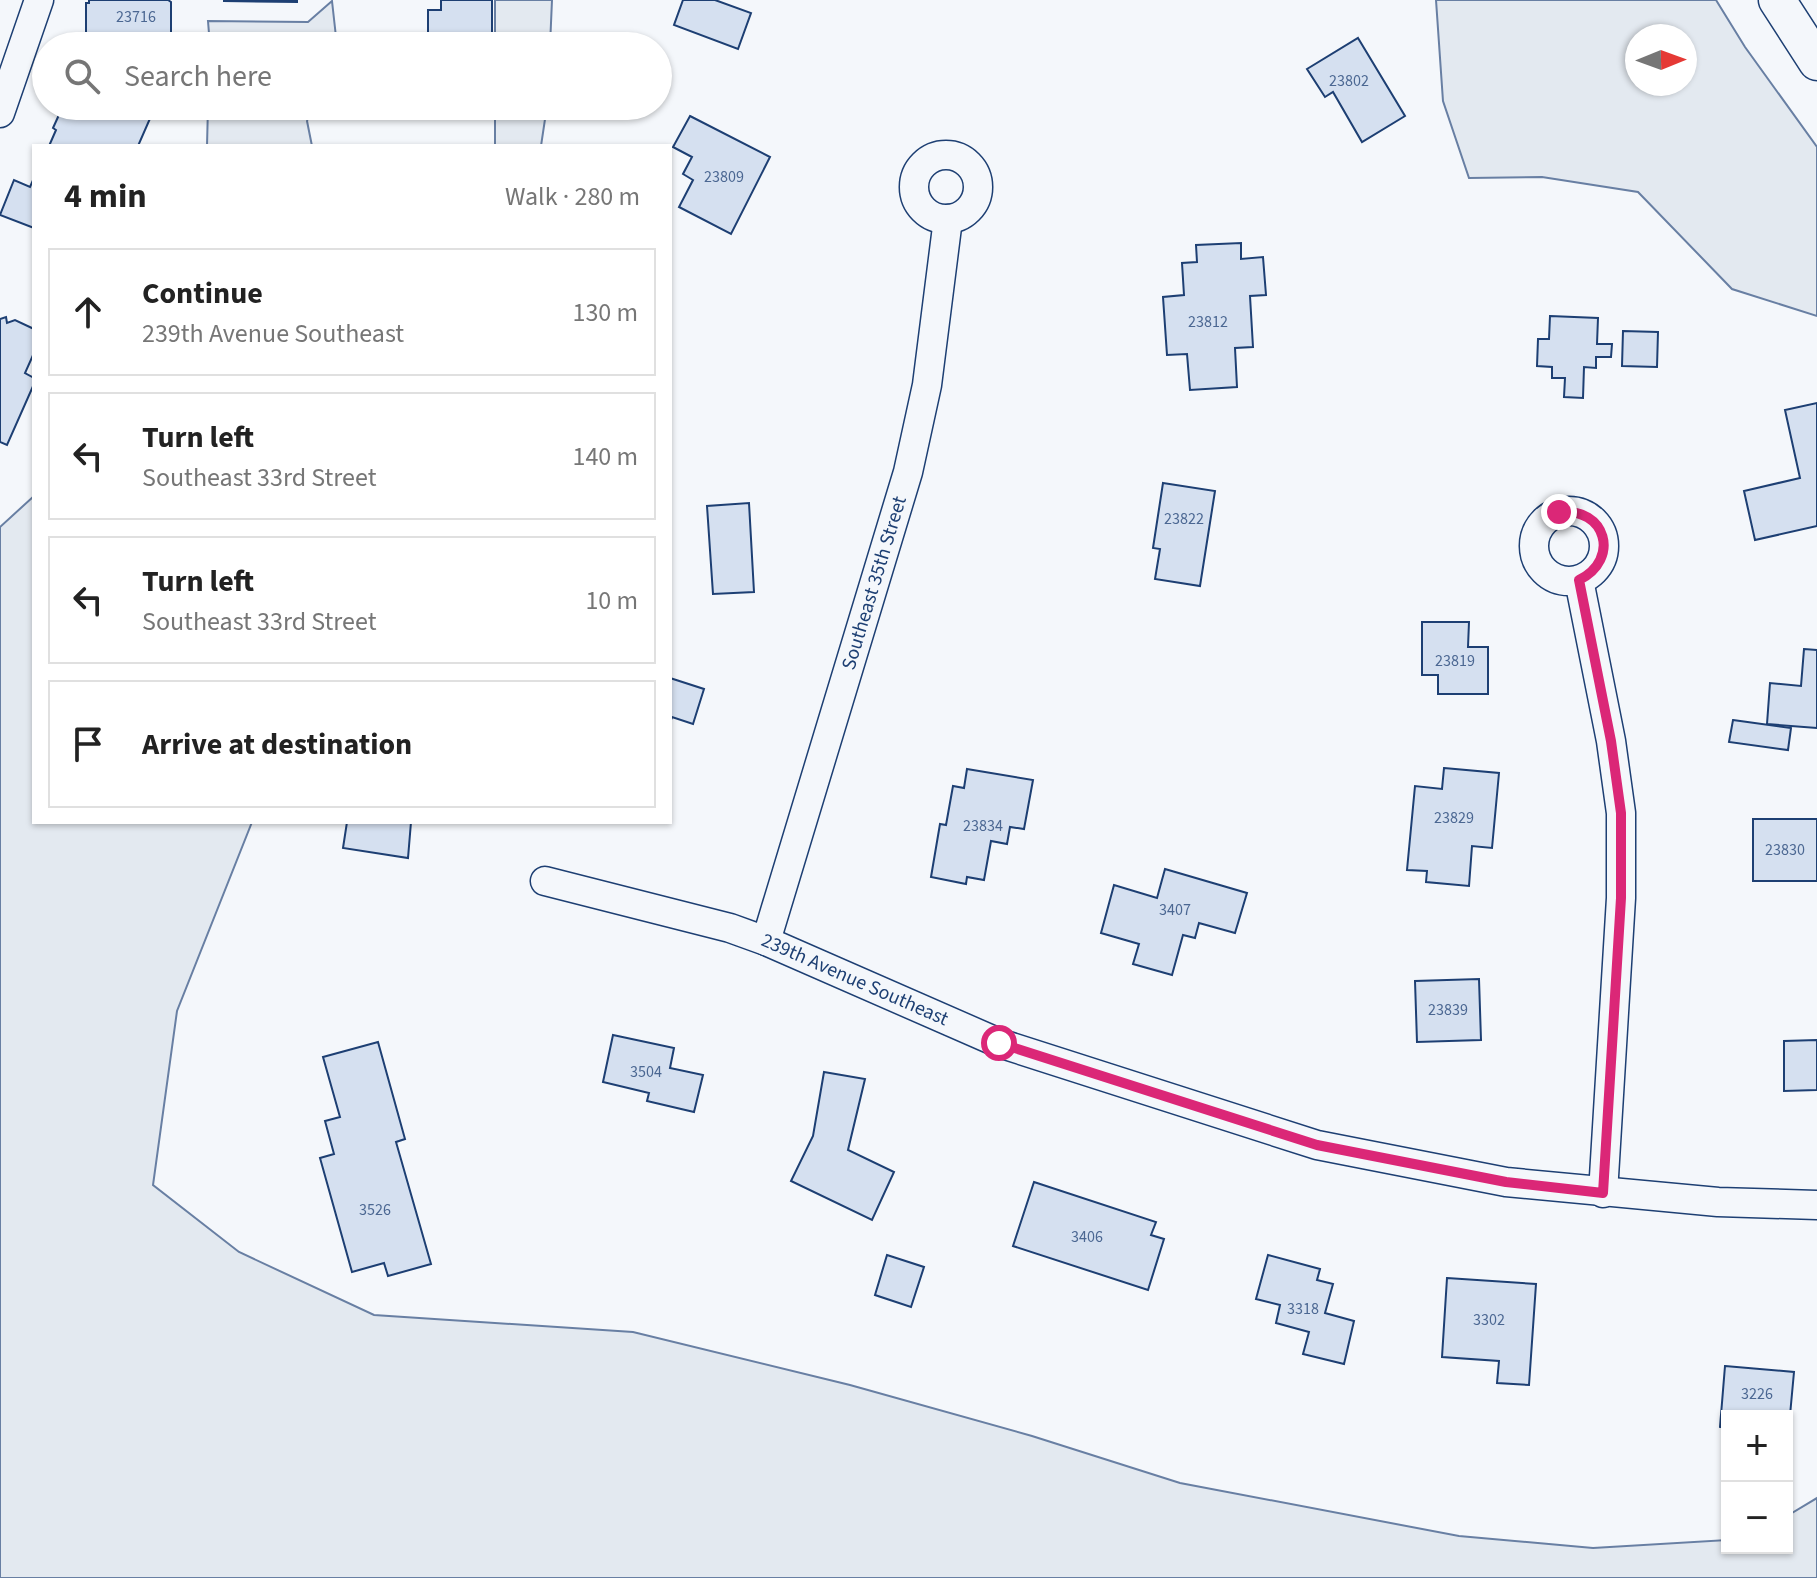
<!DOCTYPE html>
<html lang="en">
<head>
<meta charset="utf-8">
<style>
  :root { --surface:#fff; --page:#f6f6f6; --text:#222; --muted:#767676; --line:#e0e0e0 }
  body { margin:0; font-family:"Source Sans 3",sans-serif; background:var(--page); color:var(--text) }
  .controls { position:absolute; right:24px; bottom:24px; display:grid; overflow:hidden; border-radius:0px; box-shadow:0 2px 6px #0004 }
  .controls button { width:72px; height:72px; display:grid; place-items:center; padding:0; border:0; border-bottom:2px solid var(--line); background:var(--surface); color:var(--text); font:40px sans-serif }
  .compass { position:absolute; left:1625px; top:24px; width:72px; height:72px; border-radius:50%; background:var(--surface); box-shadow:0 2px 6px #0004; rotate:89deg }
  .stop { position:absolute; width:24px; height:24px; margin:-18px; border:6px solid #db2777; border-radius:50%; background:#fff }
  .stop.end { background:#db2777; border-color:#fff; box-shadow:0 2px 8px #0008 }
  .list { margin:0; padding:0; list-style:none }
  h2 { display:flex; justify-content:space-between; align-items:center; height:104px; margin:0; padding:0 32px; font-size:34px }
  h2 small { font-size:26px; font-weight:400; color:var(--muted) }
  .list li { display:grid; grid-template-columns:52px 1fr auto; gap:24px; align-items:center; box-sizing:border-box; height:128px; margin:0 16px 16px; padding:0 16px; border:2px solid var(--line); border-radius:0px }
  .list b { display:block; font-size:30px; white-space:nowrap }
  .list p { margin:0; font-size:26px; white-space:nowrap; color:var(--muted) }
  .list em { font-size:26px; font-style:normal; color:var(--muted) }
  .icon { flex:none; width:44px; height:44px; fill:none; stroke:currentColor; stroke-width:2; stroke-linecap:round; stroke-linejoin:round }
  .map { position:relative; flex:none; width:1817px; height:1578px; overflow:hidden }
  .search { position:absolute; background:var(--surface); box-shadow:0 2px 6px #0004; left:32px; top:32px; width:640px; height:88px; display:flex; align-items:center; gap:20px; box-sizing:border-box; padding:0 28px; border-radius:44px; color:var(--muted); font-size:30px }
  .panel { position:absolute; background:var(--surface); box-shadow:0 2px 6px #0004; left:32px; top:144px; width:640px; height:680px; border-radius:0px }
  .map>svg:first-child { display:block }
  .green { fill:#e3e9f0; stroke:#687fa3; stroke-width:2; fill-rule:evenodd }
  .building { fill:#d5e0f0; stroke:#1d3f73; stroke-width:2 }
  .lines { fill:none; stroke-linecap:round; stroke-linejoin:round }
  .minor-casing { stroke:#1d3f73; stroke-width:31 }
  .tertiary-casing { stroke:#1d3f73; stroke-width:39 }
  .minor { stroke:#f4f7fb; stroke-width:28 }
  .tertiary { stroke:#f4f7fb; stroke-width:36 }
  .route { stroke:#db2777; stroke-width:10 }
  .labels { text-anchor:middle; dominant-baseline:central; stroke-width:6; stroke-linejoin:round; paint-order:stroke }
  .number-label { font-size:16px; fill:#4b6792 }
  .street-label { font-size:20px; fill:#1d3f73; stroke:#f4f7fb }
</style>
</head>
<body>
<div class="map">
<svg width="1817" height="1578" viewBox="0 0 1817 1578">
  <rect width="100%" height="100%" fill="#f4f7fb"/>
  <g class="green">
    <path d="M 495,0 L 552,0 L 550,46 L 495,46 Z"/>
    <path d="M 1436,0 L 1716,0 L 1745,47 L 1817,147 L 1817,316 L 1732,289 L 1638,192 L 1542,177 L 1469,178 L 1443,101 ZM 1637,36 L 1685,36 L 1685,84 L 1637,84 Z"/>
    <path d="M 332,1 L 337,46 L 210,46 L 208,21 L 308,22 Z"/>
    <path d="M 208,106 L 313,106 L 307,121 L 312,146 L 207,146 Z"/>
    <path d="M 495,106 L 547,106 L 541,146 L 495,146 Z"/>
    <path d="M 34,496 L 34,822 L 252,822 L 177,1011 L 153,1185 L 239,1252 L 374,1315 L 633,1332 L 850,1385 L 1032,1436 L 1180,1483 L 1459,1536 L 1593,1548 L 1727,1540 L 1727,1548 L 1787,1548 L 1787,1516 L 1817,1498 L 1817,1578 L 0,1578 L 0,527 Z"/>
  </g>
  <g class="building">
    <path d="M 89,0 L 168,0 L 171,2 L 171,46 L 122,46 L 118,42 L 122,38 L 86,38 L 86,3 L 89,3 Z"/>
    <path d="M 224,0 L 297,0 L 297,2 L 224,1 Z"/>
    <path d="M 441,0 L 492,0 L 492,46 L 434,46 L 434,43 L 428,43 L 428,10 L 441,10 Z"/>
    <path d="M 683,0 L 715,0 L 751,13 L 738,49 L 674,25 Z"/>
    <path d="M 1358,38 L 1405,116 L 1362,142 L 1333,92 L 1325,97 L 1307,69 Z"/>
    <path d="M 63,106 L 96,106 L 102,109 L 101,106 L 116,106 L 127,112 L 130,106 L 134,106 L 152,114 L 138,146 L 49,146 L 56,130 L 53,128 Z"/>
    <path d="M 690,116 L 770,157 L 731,234 L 679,207 L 693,180 L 683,174 L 692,157 L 673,147 Z"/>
    <path d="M 34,178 L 34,228 L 0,215 L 14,180 L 30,187 Z"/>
    <path d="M 1241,243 L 1241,259 L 1263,257 L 1266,295 L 1250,296 L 1253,347 L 1235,348 L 1237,387 L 1190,390 L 1187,354 L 1167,355 L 1163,297 L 1184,295 L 1182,263 L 1197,262 L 1196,245 Z"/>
    <path d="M 1550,316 L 1598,318 L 1597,344 L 1612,344 L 1611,357 L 1596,357 L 1596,368 L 1584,367 L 1583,398 L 1564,397 L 1565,378 L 1552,378 L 1552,367 L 1537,366 L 1538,339 L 1549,339 Z"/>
    <path d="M 6,317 L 7,323 L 15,320 L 34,329 L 34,353 L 25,373 L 34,378 L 34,384 L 7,445 L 0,442 L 0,319 Z"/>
    <path d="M 1623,331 L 1658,332 L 1657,367 L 1622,366 Z"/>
    <path d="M 1817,403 L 1817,526 L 1755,540 L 1744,491 L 1800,478 L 1785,410 Z"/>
    <path d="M 1163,483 L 1215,491 L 1200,586 L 1155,579 L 1160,549 L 1153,548 Z"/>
    <path d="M 749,503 L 754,592 L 713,594 L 707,506 Z"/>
    <path d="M 1422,622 L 1469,622 L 1468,647 L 1488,647 L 1488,694 L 1438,694 L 1438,675 L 1422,675 Z"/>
    <path d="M 1804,649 L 1817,650 L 1817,728 L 1767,724 L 1770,683 L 1801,686 Z"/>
    <path d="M 670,678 L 704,689 L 693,724 L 672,717 L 670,723 Z"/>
    <path d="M 1733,720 L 1791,728 L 1788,750 L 1729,742 Z"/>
    <path d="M 1444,768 L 1499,773 L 1492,848 L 1472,846 L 1469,886 L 1426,882 L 1427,871 L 1407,870 L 1415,786 L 1442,789 Z"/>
    <path d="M 967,769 L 1033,780 L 1024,829 L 1010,827 L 1007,844 L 991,841 L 984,880 L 967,877 L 966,884 L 931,877 L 940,824 L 946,825 L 953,786 L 964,788 Z"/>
    <rect x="1753" y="819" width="64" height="62"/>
    <path d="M 347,822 L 411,822 L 408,858 L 343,848 Z"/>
    <path d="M 1165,869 L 1247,893 L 1235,933 L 1199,923 L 1195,938 L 1183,935 L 1172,975 L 1133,964 L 1139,944 L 1101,933 L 1114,885 L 1157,898 Z"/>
    <path d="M 1479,979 L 1481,1040 L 1417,1042 L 1415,981 Z"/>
    <path d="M 613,1035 L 674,1048 L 670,1068 L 703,1075 L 694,1112 L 647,1101 L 649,1093 L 603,1082 Z"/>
    <path d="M 1817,1040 L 1817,1090 L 1784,1091 L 1784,1041 Z"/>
    <path d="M 378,1042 L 405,1139 L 396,1142 L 431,1264 L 388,1276 L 384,1263 L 352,1272 L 320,1158 L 334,1154 L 325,1121 L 340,1117 L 323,1057 Z"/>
    <path d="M 824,1072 L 865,1079 L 848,1150 L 894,1172 L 872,1220 L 791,1181 L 813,1136 Z"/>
    <path d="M 1034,1182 L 1156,1222 L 1151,1235 L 1164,1239 L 1148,1290 L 1013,1246 Z"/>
    <path d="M 887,1255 L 924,1267 L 911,1307 L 875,1295 Z"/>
    <path d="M 1268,1255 L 1320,1269 L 1317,1280 L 1333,1284 L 1325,1313 L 1354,1321 L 1344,1364 L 1303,1354 L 1309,1332 L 1276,1323 L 1280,1305 L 1256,1299 Z"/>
    <path d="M 1447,1278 L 1536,1284 L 1529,1385 L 1497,1383 L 1499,1361 L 1442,1357 Z"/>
    <path d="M 1725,1366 L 1794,1372 L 1789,1426 L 1787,1416 L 1727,1416 L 1727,1428 L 1720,1427 Z"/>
  </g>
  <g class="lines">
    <defs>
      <g id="minor">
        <path d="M 0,113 L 39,0"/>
        <circle cx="946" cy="187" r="32"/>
        <circle cx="1569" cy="546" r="35"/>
        <path d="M 1579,580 L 1611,741 L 1621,813 L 1621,898 L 1603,1193"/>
        <path id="s1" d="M 545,881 L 730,928 L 766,941 L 999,1043 L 1317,1145 L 1506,1182 L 1718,1202 L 1817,1205"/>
        <path id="s2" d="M 766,941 L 908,472 L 927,385 L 948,219"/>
      </g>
      <path id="tertiary" d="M 1777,0 L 1817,62"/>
    </defs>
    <use href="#minor" class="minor-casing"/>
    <use href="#tertiary" class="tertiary-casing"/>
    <use href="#minor" class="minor"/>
    <use href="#tertiary" class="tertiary"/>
  </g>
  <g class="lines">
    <path class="route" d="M 999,1043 L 1317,1145 L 1506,1182 L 1603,1193 L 1621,898 L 1621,813 L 1611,741 L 1579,580 C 1621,559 1606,507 1559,512"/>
  </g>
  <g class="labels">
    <g class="number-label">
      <text x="136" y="17">23716</text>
      <text x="1349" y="81">23802</text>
      <text x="724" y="177">23809</text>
      <text x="1208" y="322">23812</text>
      <text x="1184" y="519">23822</text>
      <text x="1455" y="661">23819</text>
      <text x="1454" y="818">23829</text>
      <text x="983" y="826">23834</text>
      <text x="1785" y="850">23830</text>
      <text x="1175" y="910">3407</text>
      <text x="1448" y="1010">23839</text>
      <text x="646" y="1072">3504</text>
      <text x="375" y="1210">3526</text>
      <text x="1087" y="1237">3406</text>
      <text x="1303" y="1309">3318</text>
      <text x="1489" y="1320">3302</text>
      <text x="1757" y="1394">3226</text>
    </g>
    <g class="street-label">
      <text stroke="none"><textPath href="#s2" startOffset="374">Southeast 35th Street</textPath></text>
      <text stroke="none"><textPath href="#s1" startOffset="326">239th Avenue Southeast</textPath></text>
    </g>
  </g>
</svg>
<div class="controls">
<button>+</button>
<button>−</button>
</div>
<svg class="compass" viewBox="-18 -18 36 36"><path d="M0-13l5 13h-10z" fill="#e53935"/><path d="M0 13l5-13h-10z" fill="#767676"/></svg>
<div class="stop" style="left:999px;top:1043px"></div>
<div class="stop end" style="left:1559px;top:512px"></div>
<div class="search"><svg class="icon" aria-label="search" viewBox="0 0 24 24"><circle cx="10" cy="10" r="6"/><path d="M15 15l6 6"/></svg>Search here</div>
<section class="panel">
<h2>4 min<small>Walk · 280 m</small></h2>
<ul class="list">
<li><svg class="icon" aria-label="ahead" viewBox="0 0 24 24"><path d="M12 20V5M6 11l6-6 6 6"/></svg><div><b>Continue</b><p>239th Avenue Southeast</p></div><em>130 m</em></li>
<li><svg class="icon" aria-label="left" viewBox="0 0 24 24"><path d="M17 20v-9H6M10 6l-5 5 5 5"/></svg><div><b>Turn left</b><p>Southeast 33rd Street</p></div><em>140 m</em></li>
<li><svg class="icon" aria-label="left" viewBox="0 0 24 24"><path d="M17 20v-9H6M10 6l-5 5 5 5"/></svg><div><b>Turn left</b><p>Southeast 33rd Street</p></div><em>10 m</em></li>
<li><svg class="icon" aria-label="arrive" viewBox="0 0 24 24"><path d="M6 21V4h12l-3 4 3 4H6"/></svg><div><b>Arrive at destination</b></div></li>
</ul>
</section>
</div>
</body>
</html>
